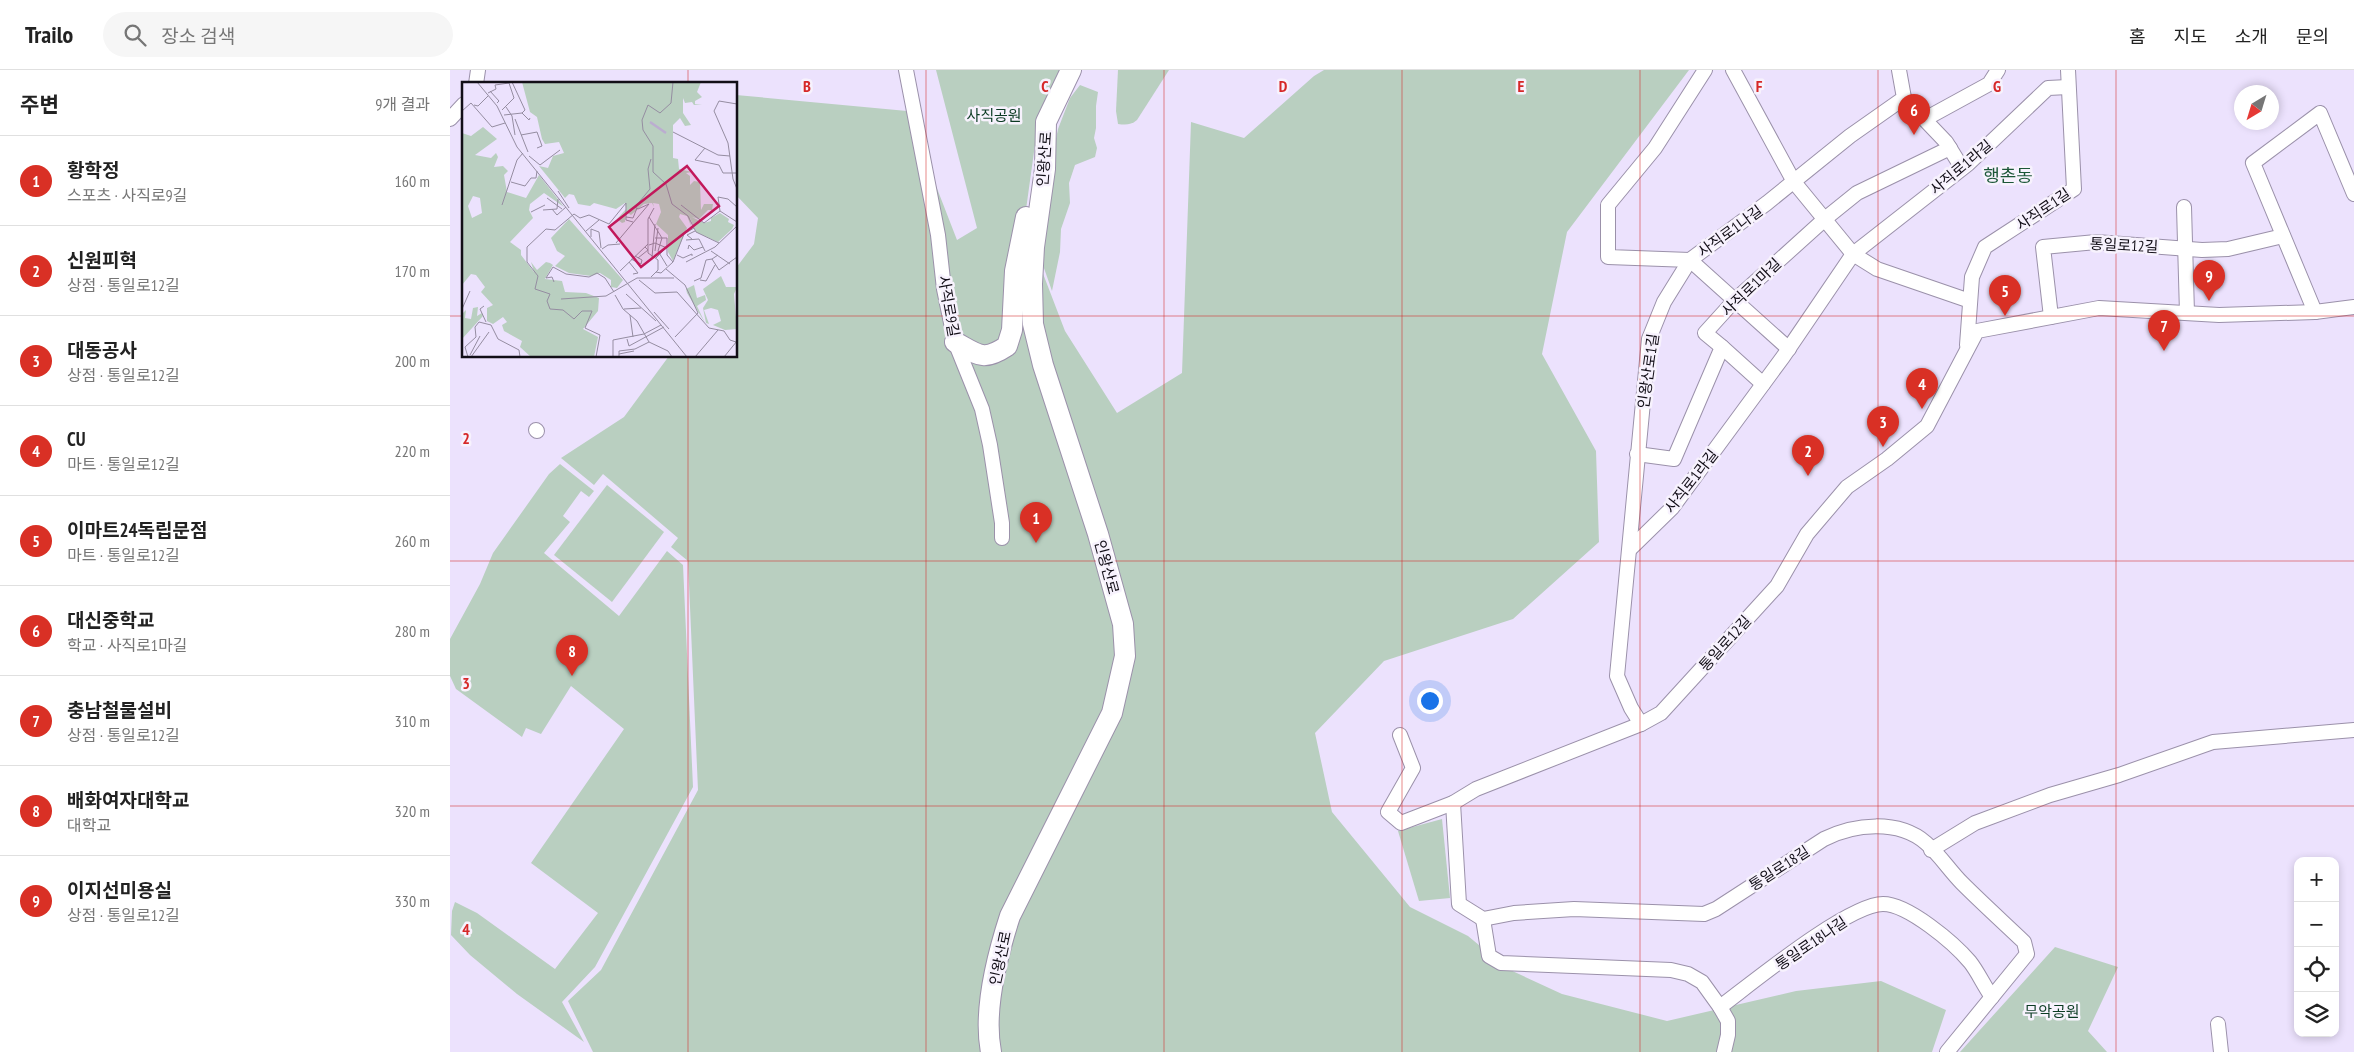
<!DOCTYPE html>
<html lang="ko">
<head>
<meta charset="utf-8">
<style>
  :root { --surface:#fff; --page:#f6f6f6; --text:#222; --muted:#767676; --line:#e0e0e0; --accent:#d93025 }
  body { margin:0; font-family:"PT Sans Narrow","Noto Sans KR",sans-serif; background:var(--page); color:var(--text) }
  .controls { position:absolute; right:15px; bottom:15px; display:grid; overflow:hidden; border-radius:10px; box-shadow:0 2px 8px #0003 }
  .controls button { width:45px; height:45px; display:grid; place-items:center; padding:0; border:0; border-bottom:1px solid var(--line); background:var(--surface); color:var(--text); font:25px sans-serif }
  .compass { position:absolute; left:1784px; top:15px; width:45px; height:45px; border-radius:50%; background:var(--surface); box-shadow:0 2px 8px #0003; rotate:218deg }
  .you { position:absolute; left:979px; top:630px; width:18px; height:18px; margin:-12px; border:4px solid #fff; border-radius:50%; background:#1a73e8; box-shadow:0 0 0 8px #1a73e833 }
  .badge { display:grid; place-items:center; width:32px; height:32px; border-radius:50%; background:var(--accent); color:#fff; font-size:16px; font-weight:700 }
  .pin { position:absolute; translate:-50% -41px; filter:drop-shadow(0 1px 2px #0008) }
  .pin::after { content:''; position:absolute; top:26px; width:18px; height:15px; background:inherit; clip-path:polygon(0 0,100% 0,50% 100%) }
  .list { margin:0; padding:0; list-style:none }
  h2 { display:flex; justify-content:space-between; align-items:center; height:65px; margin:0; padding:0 20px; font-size:21px }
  h2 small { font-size:16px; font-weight:400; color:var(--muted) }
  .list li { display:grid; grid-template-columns:32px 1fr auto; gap:15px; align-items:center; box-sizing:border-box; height:90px; padding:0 20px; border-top:1px solid var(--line) }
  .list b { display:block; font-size:19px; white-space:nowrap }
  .list p { margin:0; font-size:16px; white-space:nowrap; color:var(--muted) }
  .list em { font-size:16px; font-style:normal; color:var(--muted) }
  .icon { flex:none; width:28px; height:28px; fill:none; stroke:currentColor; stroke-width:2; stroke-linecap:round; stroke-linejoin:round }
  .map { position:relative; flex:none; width:1904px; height:982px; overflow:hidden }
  header { display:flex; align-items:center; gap:30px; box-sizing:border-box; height:70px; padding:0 25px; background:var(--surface); border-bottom:1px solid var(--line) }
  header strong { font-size:24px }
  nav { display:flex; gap:28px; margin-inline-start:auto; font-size:18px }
  .search { width:350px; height:45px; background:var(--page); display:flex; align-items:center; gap:12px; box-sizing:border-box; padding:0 18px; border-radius:28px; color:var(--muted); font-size:19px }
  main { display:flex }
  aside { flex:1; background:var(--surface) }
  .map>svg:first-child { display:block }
  .green { fill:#b9cfc0 }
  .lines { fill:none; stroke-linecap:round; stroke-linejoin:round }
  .street-casing { stroke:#9b91aa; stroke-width:16 }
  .secondary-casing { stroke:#9b91aa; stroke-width:22 }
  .street { stroke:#fff; stroke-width:14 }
  .secondary { stroke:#fff; stroke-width:20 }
  .grid { fill:none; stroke:#d62828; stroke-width:1; stroke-opacity:0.55 }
  .labels { text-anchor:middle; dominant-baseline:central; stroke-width:5; stroke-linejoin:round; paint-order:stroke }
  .park-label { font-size:15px; fill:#0b3b23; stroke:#f7f2fd }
  .street-label { font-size:15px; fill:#120e17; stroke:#f7f2fd }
  .quarter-label { font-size:18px; fill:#1c5738; stroke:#f7f2fd }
  .inset-river { fill:none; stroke:#bbadd0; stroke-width:2.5 }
  .inset-road { fill:none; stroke:#958da1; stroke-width:1 }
  .view { fill:#c2185b; fill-opacity:0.15; stroke:#c2185b; stroke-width:2.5 }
  .inset-edge { fill:none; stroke:#120e17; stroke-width:2.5 }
  .grid-label { font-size:16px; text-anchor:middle; font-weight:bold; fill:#d62828; stroke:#f7f2fd; stroke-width:5; stroke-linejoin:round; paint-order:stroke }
</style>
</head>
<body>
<header>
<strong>Trailo</strong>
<div class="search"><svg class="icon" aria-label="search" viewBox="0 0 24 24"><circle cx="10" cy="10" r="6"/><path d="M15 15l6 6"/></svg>장소 검색</div>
<nav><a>홈</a><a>지도</a><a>소개</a><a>문의</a></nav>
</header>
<main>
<aside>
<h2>주변<small>9개 결과</small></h2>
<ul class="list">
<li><span class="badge">1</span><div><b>황학정</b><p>스포츠 · 사직로9길</p></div><em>160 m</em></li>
<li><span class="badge">2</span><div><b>신원피혁</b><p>상점 · 통일로12길</p></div><em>170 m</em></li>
<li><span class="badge">3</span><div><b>대동공사</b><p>상점 · 통일로12길</p></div><em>200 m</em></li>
<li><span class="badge">4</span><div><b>CU</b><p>마트 · 통일로12길</p></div><em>220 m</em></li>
<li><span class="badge">5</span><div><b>이마트24독립문점</b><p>마트 · 통일로12길</p></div><em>260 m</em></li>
<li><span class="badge">6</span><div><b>대신중학교</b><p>학교 · 사직로1마길</p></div><em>280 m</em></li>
<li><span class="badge">7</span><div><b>충남철물설비</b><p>상점 · 통일로12길</p></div><em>310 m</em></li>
<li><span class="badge">8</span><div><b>배화여자대학교</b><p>대학교</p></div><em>320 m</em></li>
<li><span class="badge">9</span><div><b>이지선미용실</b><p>상점 · 통일로12길</p></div><em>330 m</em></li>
</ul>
</aside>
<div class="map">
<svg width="1904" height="982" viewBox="0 0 1904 982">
  <rect width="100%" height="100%" fill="#ece2fd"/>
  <g class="green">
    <path d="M 486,0 L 613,0 L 588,53 L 574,154 L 615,261 L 667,343 L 732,303 L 741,52 L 794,68 L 864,6 L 874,0 L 1239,0 L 1117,162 L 1092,284 L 1146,381 L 1149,472 L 1063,549 L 934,591 L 865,663 L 882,742 L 960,837 L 1018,866 L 1058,899 L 1112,924 L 1217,951 L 1346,921 L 1431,911 L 1496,940 L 1482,982 L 143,982 L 118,931 L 151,900 L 248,720 L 238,491 L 221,477 L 228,468 L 153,404 L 144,415 L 111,388 L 174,347 L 219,286 L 286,286 L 286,198 L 304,174 L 308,148 L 286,125 L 286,25 L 457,41 L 507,170 L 527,158 Z"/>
    <path d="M 668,0 L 719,0 L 687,50 C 681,55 676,55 668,54 L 666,41 Z"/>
    <path d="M 630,15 L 648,22 L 646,36 L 646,58 L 644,68 L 647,78 L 645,87 L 625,95 L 619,113 L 620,133 L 611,159 L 610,182 L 602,221 L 588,181 L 601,93 L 608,59 L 620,28 Z"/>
    <path d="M 110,394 L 144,421 L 139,427 L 131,421 L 113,446 L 120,452 L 94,483 L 169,546 L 217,481 L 233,495 L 243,717 L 145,897 L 112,932 L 134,972 L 67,924 L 20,885 L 1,865 L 2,841 L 5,832 L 27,843 L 105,899 L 148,843 L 81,793 L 174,659 L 121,616 L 91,664 L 76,658 L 72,667 L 6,619 L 0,606 L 0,569 L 30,514 L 43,483 L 99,404 Z"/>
    <path d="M 157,415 L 214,462 L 162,532 L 104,485 Z"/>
    <path d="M 992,749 L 1000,828 L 969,831 L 948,761 Z"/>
    <path d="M 1605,877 L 1668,897 L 1638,961 L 1657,982 L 1510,982 Z"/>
  </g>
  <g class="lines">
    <defs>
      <g id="street">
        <path d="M 456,0 L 488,165 L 494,219 L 505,272 L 532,339 L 540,375 L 552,453 L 552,468"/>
        <path d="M 1283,0 L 1344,112 L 1403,184 L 1427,199 L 1520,231"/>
        <path d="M 26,14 L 28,0"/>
        <path d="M 1454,28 L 1496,72 L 1512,98"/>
        <path d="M 0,49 L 14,34"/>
        <path d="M 1475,49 L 1539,14 L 1548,0"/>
        <path d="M 1734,137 L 1737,243"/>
        <path d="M 1240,190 L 1158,187 L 1158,135 L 1205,78 L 1255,0"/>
        <path d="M 1240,190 L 1339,279"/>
        <path d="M 1865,242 L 1803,93 L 1870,43 L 1904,124"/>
        <path d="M 1601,247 L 1593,177 L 1646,172 L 1752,180 L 1778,179 L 1833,166"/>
        <path d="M 1517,275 L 1522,207 L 1535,177 L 1624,119 L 1618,0"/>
        <path d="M 1272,277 L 1313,314"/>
        <path d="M 86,360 L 87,361"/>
        <path d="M 1187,384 L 1224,389 L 1272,277 L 1255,263 L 1284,231 L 1376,148 L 1407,123 L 1500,78"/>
        <path d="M 1180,479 L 1222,438 L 1333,287 L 1403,184 L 1518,94 L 1598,18 L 1618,17"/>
        <path d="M 1191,654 L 1181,638 L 1167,606 L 1199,269 L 1214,232 L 1240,190 L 1317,133 L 1400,66 L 1454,28 L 1449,0"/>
        <path d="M 950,665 L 963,698 L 938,742 L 951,753 L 1003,733 L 1026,719 L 1191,654 L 1211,643 L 1327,516 L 1357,464 L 1397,417 L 1437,389 L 1477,356 L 1527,261 L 1649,238 L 1769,245 L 1865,242 L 1904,237"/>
        <path d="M 1003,733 L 1009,834 L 1033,849 L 1064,843 L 1124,839 L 1254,844 L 1266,839 L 1374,769 C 1404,754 1448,749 1476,773 C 1489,784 1500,801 1512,813 C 1532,833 1553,852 1574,872 L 1577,884 L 1497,982"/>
        <path d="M 1481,780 L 1525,753 L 1600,725 L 1669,705 L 1763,672 L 1904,660"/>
        <path d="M 1033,849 L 1039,886 L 1051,893 L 1221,900 L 1238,904 L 1252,912 L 1270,937 L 1278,951 L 1278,965 L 1274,982"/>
        <path d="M 1270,937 C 1301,914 1398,834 1433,834 C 1458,834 1504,873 1520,892 C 1528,902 1534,916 1542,927"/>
        <path d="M 1768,954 L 1771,982"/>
      </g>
      <g id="secondary">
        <path d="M 505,272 C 529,285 533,292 557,276 L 562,260 L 565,201 L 576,147"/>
        <path d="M 541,982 C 533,941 547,886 560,846 L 662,643 L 675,586 L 673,554 L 648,464 L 593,295 L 583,254 L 582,214 L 584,177 L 595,99 L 596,52 L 621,0"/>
      </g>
    </defs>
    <use href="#street" class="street-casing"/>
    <use href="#secondary" class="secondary-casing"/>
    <use href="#street" class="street"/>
    <use href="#secondary" class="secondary"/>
  </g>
  <path class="grid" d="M 238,0 L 238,14M 476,0 L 476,982M 714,0 L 714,982M 952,0 L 952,982M 1190,0 L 1190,982M 1428,0 L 1428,982M 1666,0 L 1666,982M 0,246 L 14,246M 286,246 L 1904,246M 238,286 L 238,982M 0,491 L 1904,491M 0,736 L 1904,736"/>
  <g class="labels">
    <g class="park-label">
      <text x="544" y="45">사직공원</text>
      <text x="1602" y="941">무악공원</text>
    </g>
    <g class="street-label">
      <text transform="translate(594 89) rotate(-86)">인왕산로</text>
      <text transform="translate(1511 97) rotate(-40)">사직로1라길</text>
      <text transform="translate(1593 139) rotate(-34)">사직로1길</text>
      <text transform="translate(1280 161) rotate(-36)">사직로1나길</text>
      <text transform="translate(1674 175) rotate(3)">통일로12길</text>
      <text transform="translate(1301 217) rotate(-44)">사직로1마길</text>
      <text transform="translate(499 236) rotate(80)">사직로9길</text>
      <text transform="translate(1198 301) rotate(-82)">인왕산로1길</text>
      <text transform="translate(1241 411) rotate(-52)">사직로1라길</text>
      <text transform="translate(657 497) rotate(75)">인왕산로</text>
      <text transform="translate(1275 573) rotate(-48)">통일로12길</text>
      <text transform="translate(1329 798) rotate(-33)">통일로18길</text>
      <text transform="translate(1361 873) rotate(-34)">통일로18나길</text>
      <text transform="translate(550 888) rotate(-78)">인왕산로</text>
    </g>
    <g class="quarter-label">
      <text x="1558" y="105">행촌동</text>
    </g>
  </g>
  <g transform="translate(12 12)">
    <rect width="275" height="275" fill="#ece2fd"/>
    <path d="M 60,0 L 239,0 L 235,10 L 240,15 L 233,19 L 233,22 L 240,22 L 232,23 L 230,20 L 223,21 L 221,16 L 221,31 L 229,43 L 223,44 L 218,36 L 211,43 L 211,76 L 216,77 L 217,87 L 230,90 L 224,91 L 228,94 L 228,103 L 232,99 L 238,100 L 239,128 L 242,122 L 251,122 L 250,128 L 246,128 L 237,137 L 230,135 L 242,141 L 249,139 L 249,136 L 258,131 L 267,137 L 266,140 L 272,143 L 270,147 L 256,160 L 234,150 L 228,136 L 229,144 L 225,134 L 218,132 L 217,135 L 225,146 L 211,179 L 206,170 L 206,153 L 194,142 L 199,130 L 197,122 L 191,121 L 192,125 L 190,121 L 182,122 L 169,133 L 164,130 L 163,140 L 160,141 L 155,137 L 164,127 L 163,121 L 154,127 L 132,121 L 128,124 L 116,122 L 112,113 L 107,112 L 103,116 L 77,84 L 86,86 L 91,74 L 102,71 L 97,60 L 83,62 L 80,57 L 75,35 L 68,30 ZM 21,45 L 35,57 L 13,73 L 29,76 L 34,71 L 36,75 L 32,85 L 41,84 L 46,89 L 42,93 L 45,110 L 64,116 L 77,93 L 102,125 L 82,111 L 68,122 L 67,128 L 71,136 L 48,160 L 59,168 L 59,173 L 72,190 L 69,180 L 75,188 L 84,180 L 88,181 L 91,183 L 83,197 L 100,199 L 103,210 L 124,211 L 137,216 L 136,229 L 121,247 L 136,255 L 132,275 L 69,275 L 58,265 L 60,259 L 42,249 L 40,243 L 45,240 L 41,235 L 31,242 L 25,239 L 25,226 L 31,223 L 19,210 L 23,205 L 14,193 L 9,192 L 0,203 L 0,51 L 9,54 ZM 11,114 L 18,116 L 20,131 L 10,136 L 6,124 ZM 107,137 L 161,198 L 155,206 L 149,205 L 149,198 L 138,191 L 129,194 L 107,191 L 93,184 L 103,174 L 95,169 L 89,156 ZM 259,194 L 264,205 L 275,205 L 272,212 L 275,247 L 263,248 L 251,243 L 259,239 L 256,228 L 249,226 L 242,228 L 247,242 L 244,241 L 241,226 L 246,218 L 241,207 ZM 232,203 L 235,216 L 243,213 L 244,218 L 235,224 L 243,241 L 225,211 L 224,207 ZM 16,225 L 15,234 L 20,231 L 21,234 L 0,257 L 0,232 L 4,228 L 3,236 L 9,237 L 11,226 Z" fill="#b9cfc0" fill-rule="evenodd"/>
    <path class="inset-river" d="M 188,40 L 204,51"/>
    <path class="inset-road" d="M 15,0 L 35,24 L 55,65 L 225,275M 50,0 L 63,28 L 60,31M 211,0 L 209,21 L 198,31 L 186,23 L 180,38 L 181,48 L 191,64 L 191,90 L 204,102 L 210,122 L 226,134 L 234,150 L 257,161M 28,9 L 37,19 L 35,21M 26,11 L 34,7 L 33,3 L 47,1 L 52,16 L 40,28M 275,22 L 257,19 L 252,29 L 266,61 L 271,97 L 275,107M 12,23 L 16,24 L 26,14M 44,25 L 50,34 L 53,53M 0,29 L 9,21 L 30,45 L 43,41M 42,33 L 60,31 L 67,38 L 68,36M 53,37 L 66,70M 211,50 L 256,73 L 268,74M 59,53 L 75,50 L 80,64 L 75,66M 243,66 L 233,78 L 257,83 L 261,91 L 275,91M 67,74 L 78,83 L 98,68M 49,100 L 63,104 L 69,96 L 74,96 L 75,89M 96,109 L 107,126M 85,116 L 100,127M 187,122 L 176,127 L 173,125 L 188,107 L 186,87 L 189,77M 40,123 L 55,78 L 61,71M 219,123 L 242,141 L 258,129M 275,125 L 266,117 L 256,115 L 258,129 L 275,140M 90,127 L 95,133 L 104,125M 81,128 L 95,127 L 96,117M 69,130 L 83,123M 164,135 L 171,136 L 175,126M 187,135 L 200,156M 124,149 L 137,138M 137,150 L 139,166M 129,155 L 129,147 L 137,150M 193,156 L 205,156 L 205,173 L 211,180 L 222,152 L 232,146M 200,156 L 196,169 L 205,184M 230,157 L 225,153 L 233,149M 224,158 L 237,157 L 243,169M 154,161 L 187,122M 186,162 L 186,171 L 196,178 L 196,188 L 189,195M 187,163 L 193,161 L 205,166M 140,167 L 146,163 L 158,162M 226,167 L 227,163 L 232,168 L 241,165M 193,169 L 196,146M 249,169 L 268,182M 215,173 L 221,176 L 230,172 L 230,174M 256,173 L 250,177 L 257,188 L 275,175M 190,175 L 193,142M 176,176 L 186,168 L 183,165M 194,176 L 205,165M 169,177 L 179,182 L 180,178 L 173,174M 167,180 L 176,191 L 171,192M 224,180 L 253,165 L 275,144M 204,187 L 223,203 L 236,231 L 213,255M 158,189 L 186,162 L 186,137 L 192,126M 194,190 L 199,191 L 211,180M 177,198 L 193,211 L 215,210 L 247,246 L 262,249 L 268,258 L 274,260M 238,198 L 244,199 L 253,183M 232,199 L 239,196 L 244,178 L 250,177M 92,200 L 90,195 L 84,196 L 91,185 L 104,192 L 127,195 L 135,191 L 143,196 L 152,210M 164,212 L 194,239M 153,213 L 161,227 L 175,239 L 187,260 L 206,269 L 210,275M 99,217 L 144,214 L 175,196 L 212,196M 22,224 L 18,227 L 24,240M 0,227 L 8,209M 162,227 L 179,226M 192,230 L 207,247M 168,233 L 171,255M 165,257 L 167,264 L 202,245M 157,272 L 157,269 L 173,267 L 187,260M 8,273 L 18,254M 6,275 L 3,265 L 14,255 L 13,245 L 17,240 L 29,243 L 36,257 L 57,268 L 58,275M 9,275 L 27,250M 134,275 L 138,253 L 123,246 L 130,229 L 120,229 L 112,237 L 101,228 L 88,227 L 85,219 L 88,212 L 73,207 L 76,194 L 65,180 L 65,165 L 84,147 L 93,148 L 112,132 L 118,136 L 127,133 L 147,142 L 164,121 L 164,138 L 171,140M 151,275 L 151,258 L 182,252 L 199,243M 157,275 L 157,272 L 172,269M 233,275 L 256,248M 262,275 L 275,259"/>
    <path class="view" d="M 225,84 L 257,124 L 179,185 L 147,145 Z"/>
    <rect width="275" height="275" class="inset-edge"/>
  </g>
  <g class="grid-label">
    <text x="357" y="22">B</text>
    <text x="595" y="22">C</text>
    <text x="833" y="22">D</text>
    <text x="1071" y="22">E</text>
    <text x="1309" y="22">F</text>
    <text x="1547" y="22">G</text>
    <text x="16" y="374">2</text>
    <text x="16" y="619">3</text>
    <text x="16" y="865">4</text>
  </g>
</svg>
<div class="controls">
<button>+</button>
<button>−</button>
<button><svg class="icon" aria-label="locate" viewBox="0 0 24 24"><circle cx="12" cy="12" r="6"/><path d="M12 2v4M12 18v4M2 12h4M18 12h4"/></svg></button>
<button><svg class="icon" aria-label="layers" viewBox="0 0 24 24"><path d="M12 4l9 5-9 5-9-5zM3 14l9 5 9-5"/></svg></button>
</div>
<svg class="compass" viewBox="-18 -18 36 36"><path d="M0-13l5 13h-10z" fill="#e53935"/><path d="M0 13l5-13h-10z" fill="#767676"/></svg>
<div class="you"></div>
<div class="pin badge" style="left:586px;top:473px">1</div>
<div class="pin badge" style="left:1358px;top:406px">2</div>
<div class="pin badge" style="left:1433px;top:377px">3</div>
<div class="pin badge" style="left:1472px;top:339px">4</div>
<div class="pin badge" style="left:1555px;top:246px">5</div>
<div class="pin badge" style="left:1464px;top:65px">6</div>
<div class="pin badge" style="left:1714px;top:281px">7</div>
<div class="pin badge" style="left:122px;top:606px">8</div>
<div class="pin badge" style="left:1759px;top:231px">9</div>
</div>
</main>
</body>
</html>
